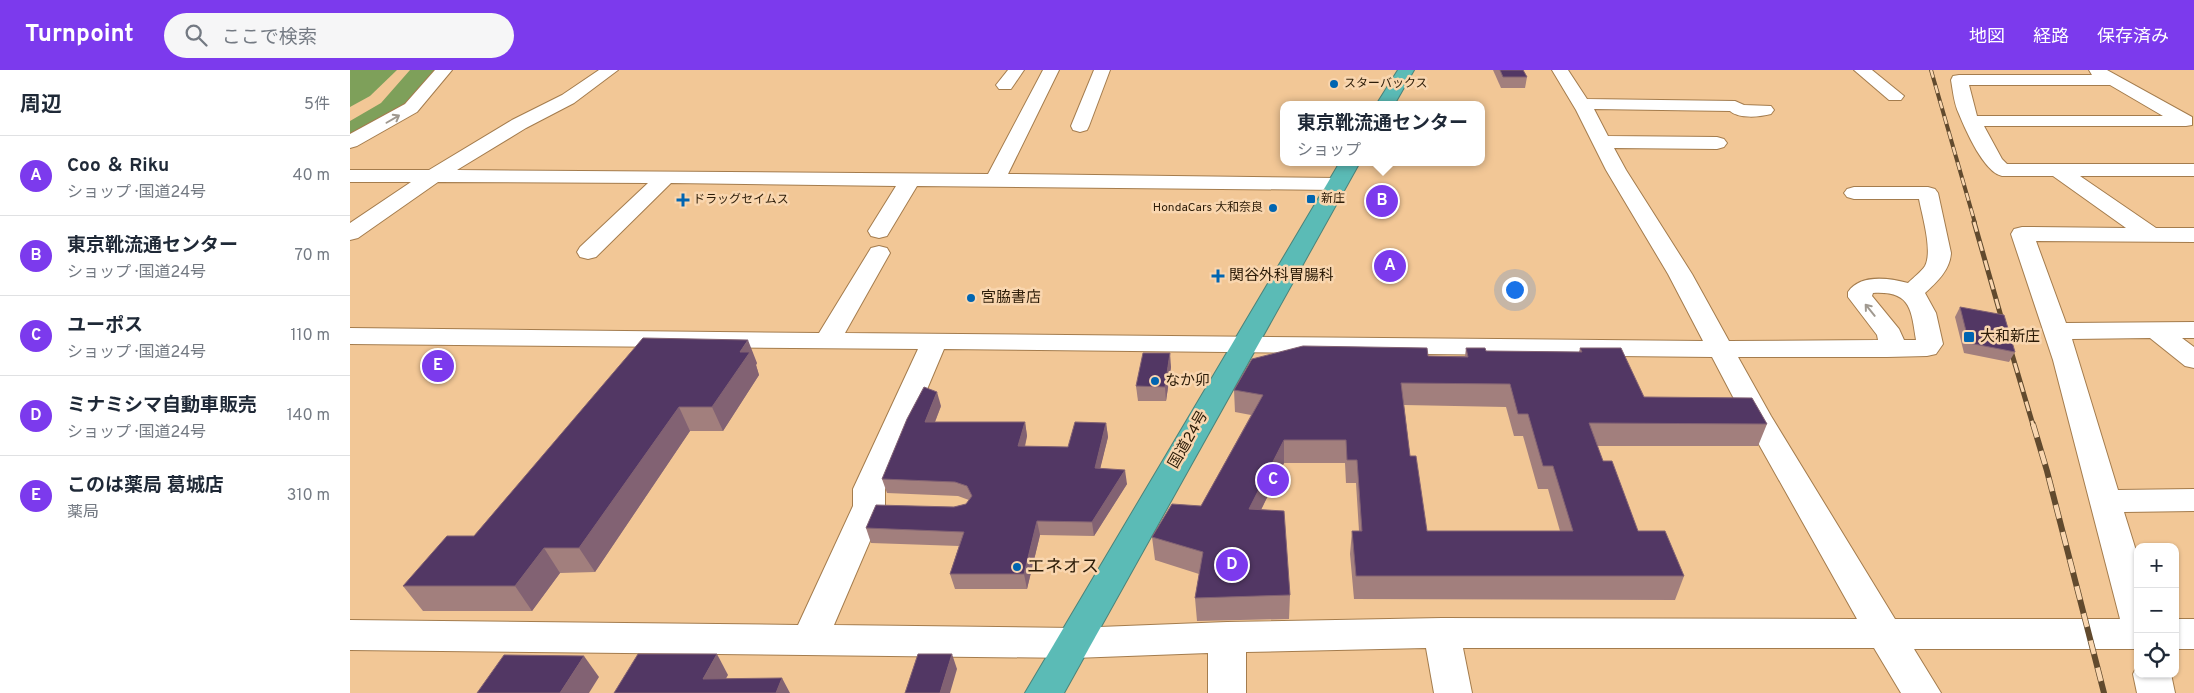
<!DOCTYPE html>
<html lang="ja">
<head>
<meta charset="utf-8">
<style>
  :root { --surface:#fff; --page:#f6f6f7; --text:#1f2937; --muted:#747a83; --line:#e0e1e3; --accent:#7c3aed }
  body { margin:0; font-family:Overpass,"Noto Sans JP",sans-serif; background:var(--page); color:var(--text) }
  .controls { position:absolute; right:15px; bottom:15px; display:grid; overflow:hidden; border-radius:10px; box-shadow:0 1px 4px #0004 }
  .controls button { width:45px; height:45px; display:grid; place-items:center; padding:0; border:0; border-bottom:1px solid var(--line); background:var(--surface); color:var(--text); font:25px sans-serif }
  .you { position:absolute; left:1164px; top:219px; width:18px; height:18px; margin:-12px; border:4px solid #fff; border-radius:50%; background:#1a73e8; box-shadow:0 0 0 8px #1a73e833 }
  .badge { display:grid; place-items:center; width:32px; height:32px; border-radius:50%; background:var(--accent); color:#fff; font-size:16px; font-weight:700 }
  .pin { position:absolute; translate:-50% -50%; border:2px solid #fff; box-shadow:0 1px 5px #0006 }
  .popup { position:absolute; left:930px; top:31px; width:205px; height:65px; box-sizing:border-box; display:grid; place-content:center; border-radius:10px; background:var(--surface); filter:drop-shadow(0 1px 4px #0005); font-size:16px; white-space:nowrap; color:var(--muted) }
  .popup b { font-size:19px; color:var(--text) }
  .popup::after { content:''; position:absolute; left:50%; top:100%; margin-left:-10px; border:10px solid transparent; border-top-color:var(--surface) }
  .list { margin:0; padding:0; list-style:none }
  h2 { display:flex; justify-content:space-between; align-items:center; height:65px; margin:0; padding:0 20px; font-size:21px }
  h2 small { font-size:16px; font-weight:400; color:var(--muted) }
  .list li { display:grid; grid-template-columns:32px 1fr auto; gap:15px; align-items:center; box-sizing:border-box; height:80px; padding:0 20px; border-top:1px solid var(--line) }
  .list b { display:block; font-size:19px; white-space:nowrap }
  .list p { margin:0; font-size:16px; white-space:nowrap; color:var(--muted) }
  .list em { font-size:16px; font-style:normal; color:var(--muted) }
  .icon { flex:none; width:28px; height:28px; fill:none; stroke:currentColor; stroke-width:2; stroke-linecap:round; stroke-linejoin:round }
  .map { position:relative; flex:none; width:1844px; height:623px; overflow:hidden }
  header { display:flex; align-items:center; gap:30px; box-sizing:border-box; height:70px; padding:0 25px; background:var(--accent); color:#fff }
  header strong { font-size:24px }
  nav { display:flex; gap:28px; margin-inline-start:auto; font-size:18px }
  .search { width:350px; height:45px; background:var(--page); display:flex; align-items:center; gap:12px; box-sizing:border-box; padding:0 18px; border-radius:28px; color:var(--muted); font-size:19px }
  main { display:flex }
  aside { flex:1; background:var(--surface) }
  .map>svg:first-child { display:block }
  .water { fill:#7ea05a }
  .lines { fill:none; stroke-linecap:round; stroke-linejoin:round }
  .stream { stroke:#7ea05a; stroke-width:5 }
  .river { fill:#7ea05a; fill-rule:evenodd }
  .minor-casing { stroke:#a47c4d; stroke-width:2 }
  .highway-casing { stroke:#4b8379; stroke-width:2 }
  .minor { fill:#fff; fill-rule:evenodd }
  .highway { fill:#5bbbb6; fill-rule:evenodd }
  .rail-far2-casing { stroke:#614a2e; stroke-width:4 }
  .rail-far1-casing { stroke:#614a2e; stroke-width:5 }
  .rail-casing { stroke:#614a2e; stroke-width:6 }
  .rail-far2 { stroke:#f9d6af; stroke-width:2.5; stroke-dasharray:8; stroke-linecap:butt }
  .rail-far1 { stroke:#f9d6af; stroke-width:3; stroke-dasharray:10; stroke-linecap:butt }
  .rail { stroke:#f9d6af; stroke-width:4.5; stroke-dasharray:14; stroke-linecap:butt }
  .wall { fill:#a27f7d; fill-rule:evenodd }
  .shaded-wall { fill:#826273 }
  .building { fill:#523764; stroke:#826273; fill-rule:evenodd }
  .oneway { stroke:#a09990 }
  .poi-dot { fill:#0065b1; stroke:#f9d6af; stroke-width:2 }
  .labels { text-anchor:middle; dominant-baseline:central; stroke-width:5; stroke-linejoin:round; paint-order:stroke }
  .far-poi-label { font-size:12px; fill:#2c1c08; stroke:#f9d6af; text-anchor:start }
  .poi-label { font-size:15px; fill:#2c1c08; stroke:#f9d6af; text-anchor:start }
  .street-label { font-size:15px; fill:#2c1c08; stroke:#f9d6af }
  .near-poi-label { font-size:18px; fill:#2c1c08; stroke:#f9d6af; text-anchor:start }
</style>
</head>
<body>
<header>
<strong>Turnpoint</strong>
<div class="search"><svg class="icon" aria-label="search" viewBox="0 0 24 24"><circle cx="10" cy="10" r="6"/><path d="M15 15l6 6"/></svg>ここで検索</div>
<nav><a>地図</a><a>経路</a><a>保存済み</a></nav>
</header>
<main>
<aside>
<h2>周辺<small>5件</small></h2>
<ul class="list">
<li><span class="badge">A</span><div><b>Coo ＆ Riku</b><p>ショップ · 国道24号</p></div><em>40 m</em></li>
<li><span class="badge">B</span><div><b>東京靴流通センター</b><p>ショップ · 国道24号</p></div><em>70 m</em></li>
<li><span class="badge">C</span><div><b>ユーポス</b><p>ショップ · 国道24号</p></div><em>110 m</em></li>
<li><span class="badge">D</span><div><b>ミナミシマ自動車販売</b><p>ショップ · 国道24号</p></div><em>140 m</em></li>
<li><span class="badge">E</span><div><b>このは薬局 葛城店</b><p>薬局</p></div><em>310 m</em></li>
</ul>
</aside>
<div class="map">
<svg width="1844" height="623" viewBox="0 0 1844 623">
  <rect width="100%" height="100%" fill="#f2c796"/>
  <path class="water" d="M 0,0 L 47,0 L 20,26 L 0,37 Z"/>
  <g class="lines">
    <path class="stream" d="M 0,54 L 17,54"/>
    <path class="river" d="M 60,0 L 87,0 C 66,31 38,64 0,73 L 0,51 L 31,33 Z"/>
    <defs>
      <g id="minor">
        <path d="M 85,0 L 102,0 L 67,42 L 7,76 L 0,78 L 0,64 L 55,34 Z"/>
        <path d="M 249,0 L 268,0 L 224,33 L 176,58 L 107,100 L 638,104 L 693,0 L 709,0 L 658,104 L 987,108 L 994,110 L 997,114 L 994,118 L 987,120 L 567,116 L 537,166 L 529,168 L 521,166 L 518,161 L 546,116 L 321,113 L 246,187 L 238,189 L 230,187 L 227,182 L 230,177 L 298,113 L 88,112 L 8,168 L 0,170 L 0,153 L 61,112 L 0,112 L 0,100 L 79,100 L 162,50 L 212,25 Z"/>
        <path d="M 658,0 L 674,0 L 661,19 L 649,19 L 646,15 Z"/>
        <path d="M 744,0 L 760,0 L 739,56 L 737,60 L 730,62 L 723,60 L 721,56 Z"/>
        <path d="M 1202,0 L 1218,0 L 1237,29 L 1385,31 L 1394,35 L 1421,36 L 1424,40 L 1421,44 C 1410,47 1389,49 1380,41 L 1244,39 L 1258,66 L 1367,67 L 1374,69 L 1377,73 L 1374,77 L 1367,79 L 1264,78 L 1276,100 L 1342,204 L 1379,271 L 1528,270 L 1527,265 L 1498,227 L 1498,222 C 1510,204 1539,208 1558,213 C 1564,207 1571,202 1575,196 C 1583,181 1572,145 1569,129 L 1504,129 L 1497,127 L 1494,123 L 1497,119 L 1504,117 L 1578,117 L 1585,119 L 1588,123 L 1601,183 C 1600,200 1587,212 1575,223 L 1586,243 L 1593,274 L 1586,284 L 1577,286 L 1537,287 L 1388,287 L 1421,346 L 1545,549 L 1770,549 L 1703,290 L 1661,164 L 1664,159 L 1672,157 L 1776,158 L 1703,106 L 1652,106 C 1634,102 1616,61 1609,44 C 1604,34 1603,21 1601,10 L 1603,6 L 1609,5 L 1742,5 L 1739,0 L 1757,0 L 1842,47 L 1842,55 L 1836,56 L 1634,56 L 1652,89 L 1657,94 L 1844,94 L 1844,106 L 1730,106 L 1806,158 L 1844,158 L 1844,172 L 1686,171 L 1716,253 L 1844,252 L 1844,268 L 1832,268 L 1844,277 L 1844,298 L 1835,296 L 1800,268 L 1722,269 L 1768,420 L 1844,419 L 1844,441 L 1774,442 L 1788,487 L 1788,579 L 1564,579 L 1591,623 L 1551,623 L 1524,578 L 1113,578 L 1122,623 L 1084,623 L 1076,578 L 896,582 L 896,623 L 858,623 L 858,583 L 724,588 L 0,580 L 0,550 L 448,555 L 503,436 L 503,419 L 568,279 L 0,274 L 0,258 L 469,263 L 521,178 L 529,176 L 537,178 L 540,183 L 495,263 L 1353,271 L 1318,204 L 1256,100 L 1226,40 ZM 1619,15 L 1760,15 L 1813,46 L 1627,46 ZM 1523,223 C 1561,221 1561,239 1566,270 L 1554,270 L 1549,259 L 1522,226 ZM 594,279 L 1362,287 L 1393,346 L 1507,549 L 1092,548 L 877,552 L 724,558 L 484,555 L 535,436 L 535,419 Z"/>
        <path d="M 1504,0 L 1522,0 L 1554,26 L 1551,30 L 1539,30 Z"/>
        <rect x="1825" y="549" width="19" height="30"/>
        <path d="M 1788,594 L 1788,604 L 1821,604 L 1825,623 L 1787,623 L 1783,604 Z"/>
      </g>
      <g id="highway">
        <path d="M 1048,0 L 1064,0 L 1044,35 L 1026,35 Z"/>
        <path d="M 990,92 L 1010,92 L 714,623 L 675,623 Z"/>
      </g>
    </defs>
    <use href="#minor" class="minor-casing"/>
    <use href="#highway" class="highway-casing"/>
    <use href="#minor" class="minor"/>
    <use href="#highway" class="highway"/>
    <defs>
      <path id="rail-far2" d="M 1581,0 L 1625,153"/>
      <g id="rail-far1">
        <path d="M 1624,152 L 1654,257"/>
        <path d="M 1659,274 L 1683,355"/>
      </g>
      <path id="rail" d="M 1683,354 L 1697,401 L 1754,623"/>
    </defs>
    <use href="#rail-far2" class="rail-far2-casing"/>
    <use href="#rail-far1" class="rail-far1-casing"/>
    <use href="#rail" class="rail-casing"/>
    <use href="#rail-far2" class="rail-far2"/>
    <use href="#rail-far1" class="rail-far1"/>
    <use href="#rail" class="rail"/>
  </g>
  <g class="wall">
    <path d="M 1143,0 L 1173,0 L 1177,7 L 1175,18 L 1151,18 Z"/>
    <path d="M 1610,237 L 1665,282 L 1659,292 L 1614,283 L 1605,247 Z"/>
    <path d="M 293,268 L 407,293 L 406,295 L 409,305 L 373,361 L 340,361 L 245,502 L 210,503 L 182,541 L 73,541 L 53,516 L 124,466 Z"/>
    <path d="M 1116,278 L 1136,281 L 1229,282 L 1230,278 L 1294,327 L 1417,354 L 1408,376 L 1247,376 L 1253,391 L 1288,461 L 1334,506 L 1325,530 L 1004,529 L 1000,484 L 1002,461 L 1009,461 L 1006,413 L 996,413 L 995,393 L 934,393 L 911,440 L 940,525 L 939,549 L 847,551 L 845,528 L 849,504 L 805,490 L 802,467 L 851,436 L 901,345 L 885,342 L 884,320 L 1078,286 L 1115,286 ZM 1054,335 L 1156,337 L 1164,366 L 1173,366 L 1188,419 L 1198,419 L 1210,461 L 1077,461 L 1060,386 Z"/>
    <path d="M 821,297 L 816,331 L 788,331 L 786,316 Z"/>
    <path d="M 591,336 L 585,352 L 675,352 L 677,366 L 675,377 L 718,377 L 756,353 L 758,367 L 750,398 L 777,414 L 744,466 L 690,465 L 677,519 L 605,519 L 600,504 L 609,476 L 521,473 L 516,458 L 616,434 L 619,430 L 608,426 L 537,423 L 532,409 Z"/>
  </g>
  <g class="shaded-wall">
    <path d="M 398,270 L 407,293 L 406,295 L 409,305 L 373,361 L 362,337 L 390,282 Z"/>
    <path d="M 820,283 L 821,297 L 816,331 L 815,317 Z"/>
    <path d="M 587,322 L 591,336 L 579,367 L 575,352 Z"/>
    <path d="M 329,337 L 340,361 L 245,502 L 229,478 Z"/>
    <path d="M 675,352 L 677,366 L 671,391 L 668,376 Z"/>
    <path d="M 756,353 L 758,367 L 747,412 L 745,398 Z"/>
    <path d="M 934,370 L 934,393 L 900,462 L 899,439 Z"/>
    <path d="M 775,400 L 777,414 L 744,466 L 742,452 Z"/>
    <path d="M 687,451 L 690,465 L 677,519 L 674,504 Z"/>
    <path d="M 194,478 L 210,503 L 182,541 L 165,516 Z"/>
    <path d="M 367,584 L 378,605 L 368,623 L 353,609 Z"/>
    <path d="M 602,584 L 607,599 L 600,623 L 590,623 Z"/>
    <path d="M 234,586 L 249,607 L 239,623 L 210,623 Z"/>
    <path d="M 432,608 L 440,623 L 426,623 Z"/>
  </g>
  <g class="building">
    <path d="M 1150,0 L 1173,0 L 1177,7 L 1153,7 Z"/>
    <path d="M 1610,237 L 1654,245 L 1665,282 L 1619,273 Z"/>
    <path d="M 293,268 L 398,270 L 390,282 L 400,282 L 362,337 L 329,337 L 229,478 L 194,478 L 165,516 L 53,516 L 97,466 L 124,466 Z"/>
    <path d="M 953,276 L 1077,278 L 1078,286 L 1118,287 L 1116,278 L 1135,278 L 1136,281 L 1232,282 L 1230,278 L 1271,278 L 1294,327 L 1402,328 L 1417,354 L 1239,353 L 1253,391 L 1262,391 L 1288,461 L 1315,461 L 1334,506 L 1006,506 L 1002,461 L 1012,461 L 1007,390 L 997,390 L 996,370 L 934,370 L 899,439 L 934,441 L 940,525 L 845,528 L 853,482 L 802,467 L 822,434 L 851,436 L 913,325 L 884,320 L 902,289 ZM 1051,313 L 1160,314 L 1168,344 L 1178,344 L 1193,396 L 1203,396 L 1223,461 L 1077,461 L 1066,386 L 1060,386 Z"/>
    <path d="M 793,283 L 820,283 L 815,317 L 786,316 Z"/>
    <path d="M 574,317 L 587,322 L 575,352 L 675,352 L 668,376 L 718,377 L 725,352 L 756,353 L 745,398 L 775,400 L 742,452 L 687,451 L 674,504 L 600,504 L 614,462 L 516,458 L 526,435 L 604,437 L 616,434 L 622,426 L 617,416 L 605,412 L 532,409 L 557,349 Z"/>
    <path d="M 288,584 L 367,584 L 353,609 L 432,608 L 426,623 L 264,623 Z"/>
    <path d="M 568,584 L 602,584 L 590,623 L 555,623 Z"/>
    <path d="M 154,585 L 234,586 L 210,623 L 127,623 Z"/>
  </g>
  <defs><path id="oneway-shaft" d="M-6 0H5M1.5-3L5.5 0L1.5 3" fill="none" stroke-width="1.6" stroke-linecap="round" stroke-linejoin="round" transform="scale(1.25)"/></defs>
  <g class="oneway">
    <use href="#oneway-shaft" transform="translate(43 49) rotate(-30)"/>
    <use href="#oneway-shaft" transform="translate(1520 240) rotate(-129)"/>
  </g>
  <g class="poi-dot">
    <circle cx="984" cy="14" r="5"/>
    <rect x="956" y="124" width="10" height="10" rx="2.5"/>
    <path d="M330.5 122.5h5v5h5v5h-5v5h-5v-5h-5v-5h5z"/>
    <circle cx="923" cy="138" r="5"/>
    <path d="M865.5 198.5h5v5h5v5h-5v5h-5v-5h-5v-5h5z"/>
    <circle cx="621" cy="228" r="5"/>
    <rect x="1613" y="261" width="12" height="12" rx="2.5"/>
    <circle cx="805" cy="311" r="5"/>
    <circle cx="667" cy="497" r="5"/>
  </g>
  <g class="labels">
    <g class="far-poi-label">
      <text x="994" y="14">スターバックス</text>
      <text x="971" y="129">新庄</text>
      <text x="343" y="130">ドラッグセイムス</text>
      <text x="913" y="138" text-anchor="end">HondaCars 大和奈良</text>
    </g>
    <g class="poi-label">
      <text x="879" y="206">関谷外科胃腸科</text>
      <text x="631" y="228">宮脇書店</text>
      <text x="1630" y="267">大和新庄</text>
      <text x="815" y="311">なか卯</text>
    </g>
    <g class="street-label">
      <text transform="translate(839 370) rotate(-60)">国道24号</text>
    </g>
    <g class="near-poi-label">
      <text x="677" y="497">エネオス</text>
    </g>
  </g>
</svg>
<div class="controls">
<button>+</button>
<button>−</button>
<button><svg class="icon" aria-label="locate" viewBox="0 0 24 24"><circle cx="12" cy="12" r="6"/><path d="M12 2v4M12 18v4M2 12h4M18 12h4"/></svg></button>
</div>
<div class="you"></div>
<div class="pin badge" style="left:1040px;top:196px">A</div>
<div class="pin badge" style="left:1032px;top:131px">B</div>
<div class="popup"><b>東京靴流通センター</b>ショップ</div>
<div class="pin badge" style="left:923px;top:410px">C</div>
<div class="pin badge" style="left:882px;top:495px">D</div>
<div class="pin badge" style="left:88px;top:296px">E</div>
</div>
</main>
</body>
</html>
